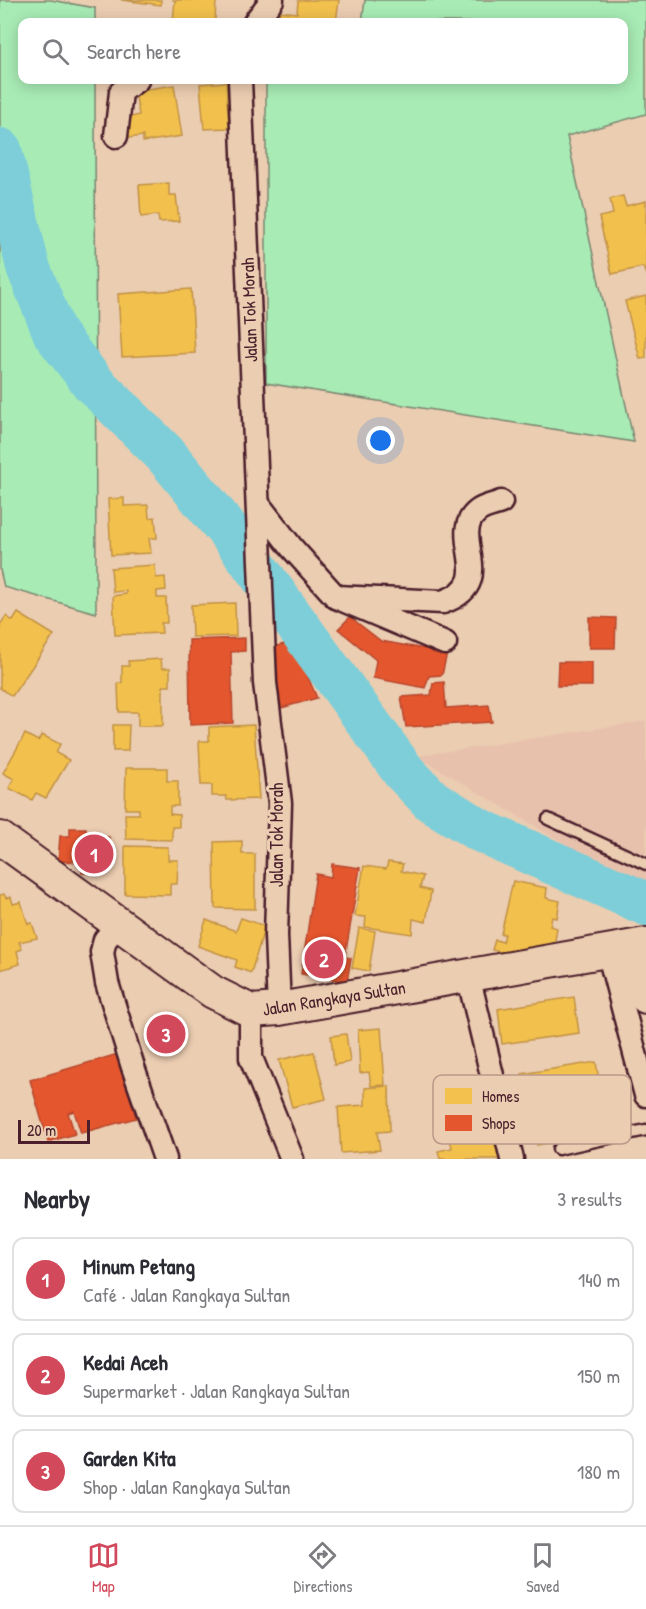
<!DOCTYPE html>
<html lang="en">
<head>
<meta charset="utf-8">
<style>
  :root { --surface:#fff; --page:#f7f7f7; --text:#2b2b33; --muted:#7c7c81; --line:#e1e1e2; --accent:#d1495b }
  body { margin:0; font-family:"Patrick Hand",sans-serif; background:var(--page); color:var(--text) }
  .scale { position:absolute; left:18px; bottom:15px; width:72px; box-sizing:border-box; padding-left:6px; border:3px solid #4a1f2b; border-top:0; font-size:16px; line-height:21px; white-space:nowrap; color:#4a1f2b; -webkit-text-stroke:4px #ebcdb1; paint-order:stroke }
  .you { position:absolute; left:381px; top:441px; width:21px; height:21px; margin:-15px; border:4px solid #fff; border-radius:50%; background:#1a73e8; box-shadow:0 0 0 9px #1a73e833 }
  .badge { display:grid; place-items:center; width:39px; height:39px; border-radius:50%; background:var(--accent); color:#fff; font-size:20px; font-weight:700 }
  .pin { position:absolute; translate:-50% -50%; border:3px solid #fff; box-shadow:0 2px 6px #0006 }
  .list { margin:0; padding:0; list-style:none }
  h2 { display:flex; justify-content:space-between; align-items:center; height:78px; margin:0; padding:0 24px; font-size:26px }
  h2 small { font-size:20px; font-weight:400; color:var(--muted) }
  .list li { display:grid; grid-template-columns:39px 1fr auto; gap:18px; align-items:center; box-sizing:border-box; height:84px; margin:0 12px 12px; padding:0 12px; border:2px solid var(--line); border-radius:12px }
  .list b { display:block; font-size:22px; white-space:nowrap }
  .list p { margin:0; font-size:20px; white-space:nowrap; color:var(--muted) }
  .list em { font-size:20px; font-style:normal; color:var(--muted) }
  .icon { flex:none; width:33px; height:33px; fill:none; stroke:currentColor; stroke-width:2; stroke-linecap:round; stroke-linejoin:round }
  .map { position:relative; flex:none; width:646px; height:1159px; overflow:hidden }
  .search { position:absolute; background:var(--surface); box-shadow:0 3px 15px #0003; left:18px; right:18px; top:18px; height:66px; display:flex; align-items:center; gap:15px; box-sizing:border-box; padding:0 21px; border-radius:12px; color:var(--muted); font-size:22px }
  .sheet { height:366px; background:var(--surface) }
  nav { display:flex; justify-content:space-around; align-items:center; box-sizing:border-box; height:84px; border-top:2px solid var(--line); background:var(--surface); font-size:16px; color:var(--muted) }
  nav a { display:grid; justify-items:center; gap:3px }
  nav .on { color:var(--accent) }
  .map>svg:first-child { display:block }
  .built { fill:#e8c1ad }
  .green { fill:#a8ebb5; stroke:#798570; stroke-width:1.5 }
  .homes { fill:#f2c14e; stroke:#c09044; stroke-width:1.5 }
  .shops { fill:#e4572e; stroke:#b6462d; stroke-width:1.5 }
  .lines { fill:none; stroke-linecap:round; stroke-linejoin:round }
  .river { stroke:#7dced8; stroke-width:44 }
  .lane-casing { stroke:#4a1f2b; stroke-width:15 }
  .street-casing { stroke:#4a1f2b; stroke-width:27 }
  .secondary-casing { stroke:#4a1f2b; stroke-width:36 }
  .lane { stroke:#ebcdb1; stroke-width:10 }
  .street { stroke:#ebcdb1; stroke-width:22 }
  .secondary { stroke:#ebcdb1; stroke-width:32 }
  .labels { text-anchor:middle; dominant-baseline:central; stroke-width:6; stroke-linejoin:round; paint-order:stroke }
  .street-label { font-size:18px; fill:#4a1f2b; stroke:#ebcdb1 }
  .key { fill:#ebcdb1; stroke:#bb9989; stroke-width:1.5 }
  .key-label { font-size:16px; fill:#4a1f2b }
</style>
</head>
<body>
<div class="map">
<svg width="646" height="1159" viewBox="0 0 646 1159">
  <rect width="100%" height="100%" fill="#ebcdb1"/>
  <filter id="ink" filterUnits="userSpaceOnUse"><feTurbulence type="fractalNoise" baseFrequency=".0167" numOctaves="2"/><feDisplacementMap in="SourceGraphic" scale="12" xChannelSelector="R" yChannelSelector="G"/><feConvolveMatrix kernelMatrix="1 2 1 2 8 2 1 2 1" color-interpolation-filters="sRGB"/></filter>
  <g filter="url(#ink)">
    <path class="built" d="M 646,721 L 646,892 L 417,756 Z"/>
    <g class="green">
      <path d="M 0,0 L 51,0 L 95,8 L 95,22 L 22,22 L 22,80 L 95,80 L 96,613 L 4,587 L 0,570 Z"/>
      <path d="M 365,0 L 646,0 L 646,114 L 567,136 L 634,442 L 266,383 L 266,80 L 624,80 L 624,22 L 362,22 Z"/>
    </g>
    <g class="homes">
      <path d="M 121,0 L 161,0 L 161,5 Z"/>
      <path d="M 172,0 L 216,0 L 215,22 L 173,22 L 175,0 Z"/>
      <path d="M 306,0 L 339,0 L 336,22 L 278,22 L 280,11 L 297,13 L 298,1 Z"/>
      <path d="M 226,82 L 229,128 L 204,129 L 200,84 Z"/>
      <path d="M 174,85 L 182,136 L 143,142 L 143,136 L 128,138 L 124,119 L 139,115 L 135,91 Z"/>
      <path d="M 169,183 L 169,195 L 176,195 L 179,221 L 159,222 L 158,215 L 141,217 L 139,185 Z"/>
      <path d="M 623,196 L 626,206 L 646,201 L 646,275 L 643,267 L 612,274 L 599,217 L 613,214 L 610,199 Z"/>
      <path d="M 191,289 L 195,353 L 122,357 L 118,294 Z"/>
      <path d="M 646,296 L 646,358 L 640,359 L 625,301 Z"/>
      <path d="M 124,498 L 124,506 L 148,505 L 149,518 L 155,517 L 157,538 L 149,538 L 151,553 L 111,555 L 108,499 Z"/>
      <path d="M 155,565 L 156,578 L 165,577 L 166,590 L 157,591 L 157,598 L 166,598 L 167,623 L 161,623 L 162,633 L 115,635 L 113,596 L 126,594 L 126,591 L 113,592 L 111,568 Z"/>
      <path d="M 235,603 L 236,636 L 192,637 L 191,605 Z"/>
      <path d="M 18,613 L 54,635 L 12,696 L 0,688 L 0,625 L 6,616 L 13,621 Z"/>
      <path d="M 161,659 L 162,668 L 170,668 L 170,686 L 163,686 L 163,726 L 138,726 L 138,712 L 119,712 L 118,683 L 122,683 L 122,666 L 129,666 L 128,661 Z"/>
      <path d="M 113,725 L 129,725 L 128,751 L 113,751 Z"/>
      <path d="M 254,725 L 259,799 L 227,800 L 226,796 L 212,796 L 212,785 L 201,785 L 199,741 L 209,741 L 209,727 Z"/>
      <path d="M 25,734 L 38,741 L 42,735 L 60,744 L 56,753 L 69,760 L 46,798 L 36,793 L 32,800 L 9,788 L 14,779 L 3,773 Z"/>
      <path d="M 126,768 L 167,768 L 167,781 L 178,781 L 178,806 L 170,806 L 170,814 L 179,815 L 179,827 L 172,827 L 172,840 L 126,839 L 125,814 L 139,814 L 139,809 L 125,809 Z"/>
      <path d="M 242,841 L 242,854 L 255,854 L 255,909 L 215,908 L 214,842 Z"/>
      <path d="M 125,846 L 168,847 L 168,860 L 178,860 L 177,884 L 170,884 L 170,895 L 125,894 Z"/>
      <path d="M 388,862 L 403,864 L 401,871 L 423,876 L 420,888 L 431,891 L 426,922 L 413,919 L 412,934 L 365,927 L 366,917 L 355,916 L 364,866 L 386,869 Z"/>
      <path d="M 513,881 L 547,888 L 546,898 L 560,901 L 557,918 L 552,917 L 550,926 L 557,928 L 554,947 L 510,954 L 492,950 L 495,940 L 503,942 L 505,934 L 501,934 Z"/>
      <path d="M 4,894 L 6,898 L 11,897 L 13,904 L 21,902 L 28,924 L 32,923 L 37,938 L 19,942 L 22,949 L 17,951 L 20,964 L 0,970 L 0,895 Z"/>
      <path d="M 241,918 L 265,926 L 251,973 L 235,967 L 237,960 L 198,946 L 206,920 L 236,931 Z"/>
      <path d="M 359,928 L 375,931 L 369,971 L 352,968 Z"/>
      <path d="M 574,997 L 579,1033 L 502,1044 L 498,1009 Z"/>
      <path d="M 381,1028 L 385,1085 L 371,1086 L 369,1072 L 360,1073 L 358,1030 Z"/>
      <path d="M 346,1034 L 350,1062 L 334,1065 L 331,1036 Z"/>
      <path d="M 314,1052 L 326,1099 L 292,1107 L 279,1060 Z"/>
      <path d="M 596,1062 L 601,1093 L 526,1108 L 522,1074 Z"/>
      <path d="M 389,1086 L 390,1131 L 377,1132 L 380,1150 L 341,1153 L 338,1107 L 365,1105 L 365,1088 Z"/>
      <path d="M 621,1093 L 629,1126 L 537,1145 L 529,1111 Z"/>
      <path d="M 472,1128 L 476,1143 L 496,1139 L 501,1159 L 440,1159 L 438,1151 L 452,1148 L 449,1133 Z"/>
    </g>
    <g class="shops">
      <path d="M 350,617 L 381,641 L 447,653 L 442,675 L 429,676 L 425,688 L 373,678 L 376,660 L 338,629 Z"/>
      <path d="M 589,617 L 616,618 L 615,648 L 589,648 Z"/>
      <path d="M 245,638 L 245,651 L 231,652 L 233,723 L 190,725 L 189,640 Z"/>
      <path d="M 293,642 L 317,698 L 281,708 L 269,671 L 272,647 Z"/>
      <path d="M 558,662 L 592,662 L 592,686 L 557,686 Z"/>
      <path d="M 444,682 L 446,708 L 489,705 L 492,722 L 406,727 L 401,697 L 431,695 L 433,683 Z"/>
      <path d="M 70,828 L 86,828 L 86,837 L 109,837 L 107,874 L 82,873 L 83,862 L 58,861 L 60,836 L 70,836 Z"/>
      <path d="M 332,864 L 360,868 L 345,957 L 351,958 L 347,982 L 301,974 L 316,874 L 331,877 Z"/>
      <path d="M 118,1054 L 136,1118 L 81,1133 L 74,1111 L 68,1113 L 75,1134 L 48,1142 L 30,1080 Z"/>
    </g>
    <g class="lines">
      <path class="river" d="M 0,150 L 28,267 L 55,334 L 93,383 L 165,454 L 235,539 L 404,772 L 432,801 L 479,830 L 646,904"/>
      <defs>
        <g id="lane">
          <path d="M 548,819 L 646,864"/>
          <path d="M 558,1149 L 646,1130"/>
        </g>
        <g id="street">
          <path d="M 255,22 L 272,0"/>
          <path d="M 240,80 L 265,683 L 280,803 L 276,935 L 279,1009"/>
          <path d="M 116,136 L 121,92 L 137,80"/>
          <path d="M 258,504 L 292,548 L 336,597 L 445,643"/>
          <path d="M 336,597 L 443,602 C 501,582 446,535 478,511 C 484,506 494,505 501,502"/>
          <path d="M 118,924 L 105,940 L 102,952 L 107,983 L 133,1067 L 165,1159"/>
          <path d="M 608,951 L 646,1095"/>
          <path d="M 468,975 L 512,1159"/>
          <path d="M 251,1011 L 251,1058 L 292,1159"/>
        </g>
        <g id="secondary">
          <path d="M 0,838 L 213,992 L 251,1011 L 279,1009 L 646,944"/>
          <path d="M 632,947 L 646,997"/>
        </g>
      </defs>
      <use href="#lane" class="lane-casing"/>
      <use href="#street" class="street-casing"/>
      <use href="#secondary" class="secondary-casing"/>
      <use href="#lane" class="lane"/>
      <use href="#street" class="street"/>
      <use href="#secondary" class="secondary"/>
    </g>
  </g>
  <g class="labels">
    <g class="street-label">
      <text transform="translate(249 310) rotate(-92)">Jalan Tok Morah</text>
      <text transform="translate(276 835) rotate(-90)">Jalan Tok Morah</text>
      <text transform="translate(334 998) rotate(-9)">Jalan Rangkaya Sultan</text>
    </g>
  </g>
  <rect x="433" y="1075" width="198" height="69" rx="9" class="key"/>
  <rect x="445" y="1088" width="27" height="16" fill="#f2c14e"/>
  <rect x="445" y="1115" width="27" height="16" fill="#e4572e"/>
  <g class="key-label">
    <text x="482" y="1102">Homes</text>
    <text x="482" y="1129">Shops</text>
  </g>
</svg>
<div class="scale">20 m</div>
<div class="you"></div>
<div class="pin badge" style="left:94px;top:854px">1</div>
<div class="pin badge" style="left:324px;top:959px">2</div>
<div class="pin badge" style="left:166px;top:1034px">3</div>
<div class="search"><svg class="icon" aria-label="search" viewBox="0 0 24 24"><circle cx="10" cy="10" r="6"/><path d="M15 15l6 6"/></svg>Search here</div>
</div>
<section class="sheet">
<h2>Nearby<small>3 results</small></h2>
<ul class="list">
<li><span class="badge">1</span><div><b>Minum Petang</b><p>Café · Jalan Rangkaya Sultan</p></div><em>140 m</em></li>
<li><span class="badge">2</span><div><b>Kedai Aceh</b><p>Supermarket · Jalan Rangkaya Sultan</p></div><em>150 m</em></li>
<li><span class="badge">3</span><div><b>Garden Kita</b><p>Shop · Jalan Rangkaya Sultan</p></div><em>180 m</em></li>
</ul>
</section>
<nav>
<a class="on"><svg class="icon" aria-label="map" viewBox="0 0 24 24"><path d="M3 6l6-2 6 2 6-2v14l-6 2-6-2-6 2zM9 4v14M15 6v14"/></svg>Map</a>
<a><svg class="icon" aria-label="directions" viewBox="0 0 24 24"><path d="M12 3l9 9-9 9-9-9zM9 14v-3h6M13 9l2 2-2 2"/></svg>Directions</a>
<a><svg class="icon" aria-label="saved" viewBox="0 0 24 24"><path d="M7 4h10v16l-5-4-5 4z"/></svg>Saved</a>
</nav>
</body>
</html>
